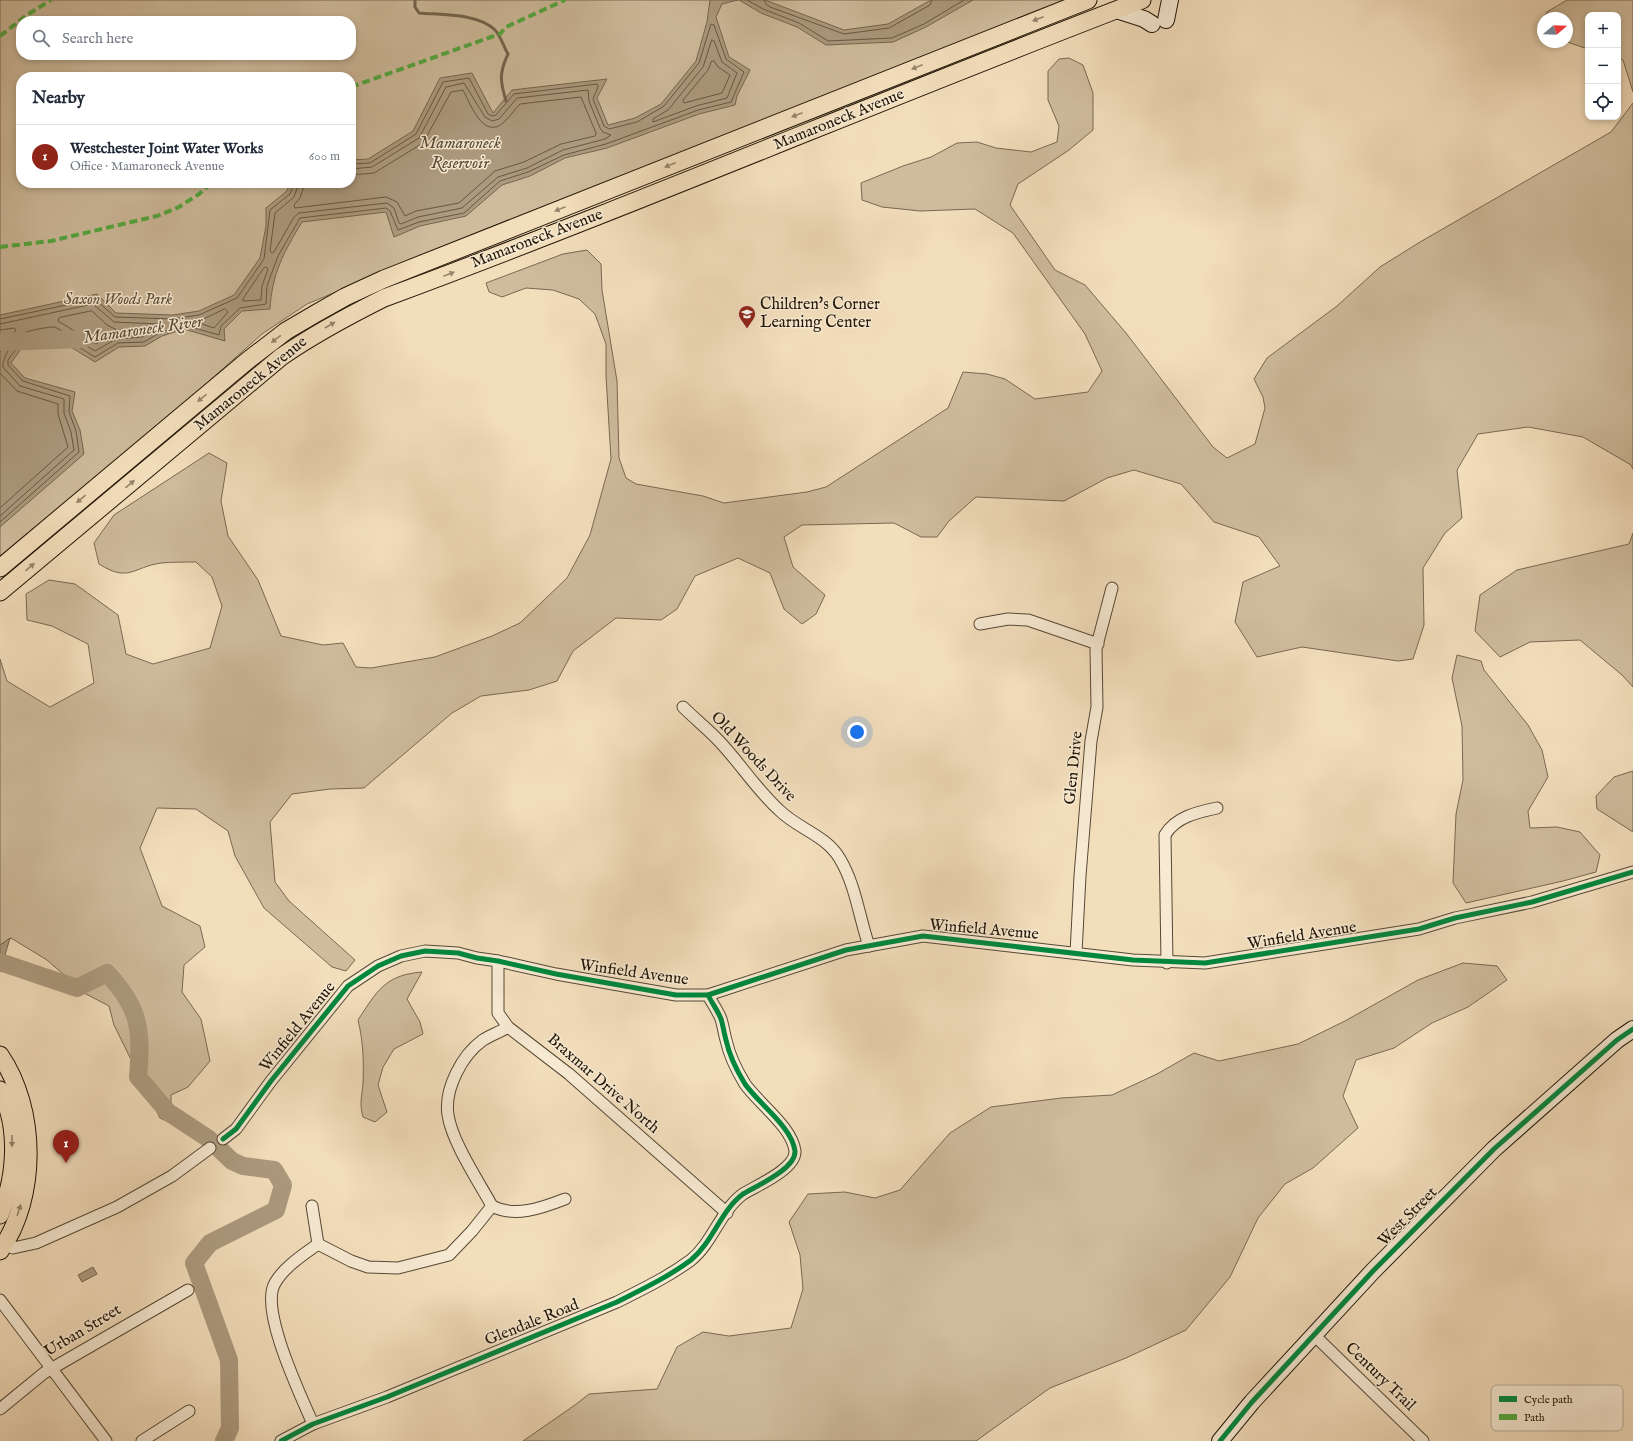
<!DOCTYPE html>
<html lang="en">
<head>
<meta charset="utf-8">
<style>
  :root { --surface:#fff; --page:#f2f2f3; --text:#1f2937; --muted:#747a83; --line:#e0e1e3; --accent:#8f2418 }
  body { margin:0; font-family:"IM FELL English",serif; background:var(--page); color:var(--text) }
  .controls { position:absolute; right:12px; top:12px; display:grid; overflow:hidden; border-radius:8px; box-shadow:0 2px 6px #0003 }
  .controls button { width:36px; height:36px; display:grid; place-items:center; padding:0; border:0; border-bottom:1px solid var(--line); background:var(--surface); color:var(--text); font:20px sans-serif }
  .compass { position:absolute; left:1537px; top:12px; width:36px; height:36px; border-radius:50%; background:var(--surface); box-shadow:0 2px 6px #0003; rotate:71deg }
  .you { position:absolute; left:857px; top:732px; width:14px; height:14px; margin:-10px; border:3px solid #fff; border-radius:50%; background:#1a73e8; box-shadow:0 0 0 6px #1a73e833 }
  .badge { display:grid; place-items:center; width:26px; height:26px; border-radius:50%; background:var(--accent); color:#fff; font-size:13px; font-weight:700 }
  .pin { position:absolute; translate:-50% -33px; filter:drop-shadow(0 1px 2px #0008) }
  .pin::after { content:''; position:absolute; top:21px; width:14px; height:12px; background:inherit; clip-path:polygon(0 0,100% 0,50% 100%) }
  .list { margin:0; padding:0; list-style:none }
  h2 { display:flex; justify-content:space-between; align-items:center; height:52px; margin:0; padding:0 16px; font-size:17px }
  h2 small { font-size:13px; font-weight:400; color:var(--muted) }
  .list li { display:grid; grid-template-columns:26px 1fr auto; gap:12px; align-items:center; box-sizing:border-box; height:64px; padding:0 16px; border-top:1px solid var(--line) }
  .list b { display:block; font-size:15px; white-space:nowrap }
  .list p { margin:0; font-size:13px; white-space:nowrap; color:var(--muted) }
  .list em { font-size:13px; font-style:normal; color:var(--muted) }
  .icon { flex:none; width:22px; height:22px; fill:none; stroke:currentColor; stroke-width:2; stroke-linecap:round; stroke-linejoin:round }
  .map { position:relative; flex:none; width:1633px; height:1441px; overflow:hidden }
  .search { position:absolute; background:var(--surface); box-shadow:0 2px 6px #0003; left:16px; top:16px; width:340px; height:44px; display:flex; align-items:center; gap:10px; box-sizing:border-box; padding:0 14px; border-radius:16px; color:var(--muted); font-size:15px }
  .panel { position:absolute; background:var(--surface); box-shadow:0 2px 6px #0003; left:16px; top:72px; width:340px; height:116px; border-radius:16px }
  .map>svg:first-child { display:block }
  .green { fill:#cfbc9d; stroke:#786952; fill-rule:evenodd }
  .water { fill:#ac9a7e; stroke:#75654e }
  .lines { fill:none; stroke-linecap:round; stroke-linejoin:round }
  .shore { stroke:#675842; stroke-width:1 }
  .stream { stroke:#75654e; stroke-width:3 }
  .river { stroke:#ac9a7e; stroke-width:18 }
  .street-casing { stroke:#564834; stroke-width:13 }
  .secondary-casing { stroke:#221606; stroke-width:18 }
  .primary-casing { stroke:#221606; stroke-width:19 }
  .street { stroke:#f7ead3; stroke-width:11 }
  .secondary { stroke:#f7ead3; stroke-width:16 }
  .primary { stroke:#f3debc; stroke-width:17 }
  .quiet { stroke:#53a940; stroke-width:4; stroke-dasharray:8 4; stroke-linecap:butt }
  .cycleway-casing { stroke:#f7ead3; stroke-width:8 }
  .cycleway { stroke:#00873e; stroke-width:5 }
  .oneway { fill:#95846a }
  .labels { text-anchor:middle; dominant-baseline:central; stroke-width:3; stroke-linejoin:round; paint-order:stroke }
  .street-label { font-size:16px; fill:#221606; stroke:#f7ead3 }
  .park-label { font-size:16px; font-style:italic; fill:#5f503b; stroke:#f7ead3 }
  .poi-label { font-size:16px; fill:#221606; stroke:#f7ead3; text-anchor:start }
  .water-label { font-size:17px; font-style:italic; fill:#594b36; stroke:#f7ead3 }
  .key { fill:#f7ead3; stroke:#b7aa96; stroke-width:1 }
  .key-label { font-size:11px; fill:#221606 }
</style>
</head>
<body>
<div class="map">
<svg width="1633" height="1441" viewBox="0 0 1633 1441">
  <rect width="100%" height="100%" fill="#f3debc"/>
  <filter id="stains"><feTurbulence type="fractalNoise" baseFrequency=".005" numOctaves="4"/><feColorMatrix values="0 0 0 0 .2 0 0 0 0 .09 0 0 0 0 .02 0 0 0 .5 -.17"/></filter>
  <radialGradient id="worn" r=".72"><stop offset=".6" stop-color="#630" stop-opacity="0"/><stop offset="1" stop-color="#630" stop-opacity=".3"/></radialGradient>
  <g class="green">
    <path d="M 0,0 L 1066,0 L 516,217 L 307,304 L 262,334 L 189,399 L 0,557 ZM 21,21 L 351,21 L 351,55 L 21,55 ZM 21,77 L 351,77 L 351,183 L 21,183 Z"/>
    <path d="M 1567,0 L 1633,0 L 1633,92 L 1623,60 L 1618,58 L 1618,15 L 1588,15 L 1588,49 L 1567,42 L 1567,18 L 1544,18 L 1547,12 Z"/>
    <path d="M 1069,58 L 1083,65 L 1093,93 L 1093,130 L 1069,150 L 1018,184 L 1010,205 L 1055,270 L 1085,285 L 1126,333 L 1213,447 L 1227,458 L 1255,444 L 1265,408 L 1263,397 L 1254,379 L 1267,358 L 1337,306 L 1380,267 L 1420,242 L 1611,132 L 1633,103 L 1633,469 L 1631,465 L 1583,437 L 1528,427 L 1478,434 L 1457,470 L 1462,518 L 1445,533 L 1423,568 L 1424,625 L 1413,659 L 1398,661 L 1302,647 L 1257,657 L 1235,622 L 1243,582 L 1280,566 L 1259,537 L 1214,522 L 1181,484 L 1134,470 L 1107,478 L 1064,501 L 976,497 L 949,521 L 937,537 L 921,537 L 894,523 L 802,525 L 784,537 L 793,567 L 825,595 L 816,614 L 802,624 L 784,609 L 770,573 L 738,558 L 695,576 L 677,609 L 661,620 L 616,618 L 573,651 L 557,681 L 529,690 L 481,696 L 452,713 L 364,788 L 330,789 L 292,794 L 270,822 L 275,882 L 289,901 L 355,960 L 346,971 L 332,967 L 264,908 L 235,856 L 228,831 L 196,809 L 157,808 L 140,848 L 162,906 L 200,926 L 205,947 L 184,965 L 182,992 L 201,1019 L 210,1061 L 188,1087 L 171,1095 L 171,1123 L 160,1118 L 114,1025 L 109,1006 L 86,994 L 47,960 L 11,938 L 0,945 L 0,659 L 7,681 L 50,707 L 94,683 L 88,644 L 52,626 L 27,620 L 26,594 L 49,580 L 75,584 L 118,615 L 126,654 L 153,664 L 210,648 L 222,606 L 212,577 L 196,562 C 184,562 172,562 161,563 C 133,567 129,583 99,564 L 94,543 L 114,515 L 209,453 L 227,463 L 221,501 L 228,536 L 258,580 L 281,636 L 323,645 L 343,643 L 356,667 L 371,668 L 435,657 L 492,636 L 520,623 L 567,578 L 590,535 L 611,459 L 606,376 L 606,344 L 595,314 L 579,299 L 553,290 L 526,288 L 502,297 L 489,292 L 486,283 L 563,254 L 587,250 L 601,264 L 602,290 L 617,381 L 619,458 L 626,478 L 636,484 L 703,496 L 724,503 L 807,492 L 826,487 L 948,408 L 963,372 L 987,374 L 1005,379 L 1035,399 L 1088,392 L 1102,371 L 1085,334 L 1013,233 L 975,209 L 920,211 L 882,207 L 862,200 L 861,183 L 903,166 L 931,157 L 957,143 L 977,142 L 996,148 L 1031,152 L 1057,142 L 1059,126 L 1048,100 L 1048,71 L 1059,59 Z"/>
    <path d="M 1633,533 L 1633,687 L 1622,675 L 1580,640 L 1530,642 L 1500,657 L 1475,631 L 1480,595 L 1517,570 L 1629,544 Z"/>
    <path d="M 1457,655 L 1481,661 L 1484,670 L 1528,725 L 1542,750 L 1548,777 L 1528,811 L 1530,828 L 1557,827 L 1580,832 L 1600,855 L 1596,872 L 1563,881 L 1466,903 L 1453,883 L 1456,814 L 1463,780 L 1462,726 L 1452,678 Z"/>
    <path d="M 1633,771 L 1633,832 L 1597,809 L 1596,796 L 1614,777 Z"/>
    <path d="M 1463,963 L 1497,966 L 1507,980 L 1468,1007 L 1432,1023 L 1394,1048 L 1356,1060 L 1343,1096 L 1358,1128 L 1313,1168 L 1285,1184 L 1258,1218 L 1230,1277 L 1186,1330 L 1126,1358 L 1050,1388 L 976,1441 L 523,1441 L 575,1405 L 589,1394 L 657,1389 L 677,1347 L 703,1332 L 729,1336 L 791,1328 L 803,1289 L 800,1255 L 789,1222 L 808,1194 L 845,1192 L 875,1198 L 900,1190 L 950,1133 L 991,1107 L 1061,1098 L 1112,1095 L 1157,1074 L 1194,1053 L 1219,1061 L 1298,1044 L 1345,1021 L 1418,980 Z"/>
    <path d="M 422,972 L 407,999 L 420,1022 L 423,1034 L 394,1049 L 383,1067 L 378,1085 L 387,1112 L 375,1122 L 363,1117 C 359,1103 362,1097 363,1083 C 364,1062 363,1040 358,1020 C 377,991 385,975 422,972 Z"/>
  </g>
  <g class="water">
    <path d="M 710,0 L 738,0 L 722,4 L 716,17 L 729,57 L 750,70 L 737,96 L 735,105 L 699,114 L 607,148 L 565,158 L 530,176 L 502,185 L 466,216 L 420,226 L 394,237 L 386,212 L 302,222 C 284,252 272,273 270,309 L 242,311 L 224,329 L 225,341 L 184,329 L 162,336 L 145,346 L 119,347 L 95,362 L 53,336 L 26,342 L 11,363 L 25,378 L 75,392 L 72,411 L 80,430 L 84,454 L 0,527 L 0,315 L 97,294 L 116,313 L 173,315 L 199,311 L 234,295 L 260,258 L 266,226 L 266,208 L 287,191 L 290,183 L 351,183 L 351,160 L 368,159 L 413,131 L 440,78 L 472,73 L 493,113 L 512,90 L 607,79 L 597,98 L 608,125 L 635,118 L 661,104 L 696,61 L 707,22 Z"/>
    <path d="M 739,0 L 765,0 L 844,30 L 888,24 L 931,0 L 973,0 L 926,27 L 893,42 L 826,45 L 797,27 L 761,13 Z"/>
    <path d="M 10,938 L 0,972 L 0,945 Z"/>
    <path d="M 93,1267 L 97,1274 L 82,1282 L 78,1275 Z"/>
  </g>
  <g class="lines">
    <g class="shore">
      <path d="M 747,0 L 763,9 L 799,23 L 828,41 L 892,38 L 924,24 L 964,0"/>
      <path d="M 764,0 L 766,4 L 770,7 L 844,34 L 889,28 L 930,5 L 932,0"/>
      <path d="M 712,40 L 714,41 L 722,62 L 737,73 L 727,98 L 696,106 L 653,122 L 653,119 L 668,110 L 703,67 Z"/>
      <path d="M 712,61 L 714,61 L 718,67 L 730,75 L 722,93 L 684,103 L 683,100 L 708,70 Z"/>
      <path d="M 299,183 L 294,197 L 275,213 L 270,251 L 272,253 L 274,252 L 294,217 L 299,213 L 387,203 L 394,208 L 399,223 L 401,224 L 418,217 L 462,208 L 498,177 L 527,168 L 563,150 L 605,139 L 611,135 L 603,132 L 600,128 L 589,101 L 588,90 L 517,98 L 499,119 L 492,121 L 485,117 L 464,83 L 446,87 L 419,138 L 372,167 L 351,169"/>
      <path d="M 305,183 L 300,198 L 294,205 L 295,208 L 386,197 L 397,202 L 405,216 L 416,211 L 459,203 L 495,171 L 524,162 L 561,144 L 595,136 L 596,133 L 581,97 L 520,104 C 514,110 509,118 503,123 C 483,140 470,103 463,90 L 451,92 L 423,143 L 374,173 L 351,175"/>
      <path d="M 264,268 L 266,267 L 268,269 L 262,286 L 261,300 L 243,301 L 243,299 Z"/>
      <path d="M 225,309 L 228,312 L 214,328 L 199,323 L 200,321 Z"/>
      <path d="M 92,311 L 107,325 L 117,330 L 96,344 L 58,321 L 59,318 Z"/>
      <path d="M 0,319 L 95,299 L 115,317 L 173,319 L 199,315 L 237,298 L 264,259 L 270,210 L 290,194 L 294,183"/>
      <path d="M 0,324 L 93,304 L 114,322 L 158,324 L 159,326 L 142,337 L 116,339 L 95,351 L 55,327 C 46,327 32,330 23,333 C 16,336 1,359 3,367 L 20,386 L 64,399 L 64,413 L 71,432 L 74,450 L 0,516"/>
      <path d="M 0,330 L 14,328 L 16,330 L 0,352"/>
      <path d="M 0,373 L 17,391 L 58,404 L 58,414 L 68,447 L 0,508"/>
      <path d="M 0,522 L 79,452 L 76,431 L 69,412 L 70,396 L 23,381 L 8,365 L 8,360 L 24,338 L 54,332 L 95,357 L 118,343 L 144,342 L 161,332 L 184,325 L 219,335 L 221,326 L 240,308 L 266,304 L 267,286 L 278,256 L 300,218 L 386,208 L 390,211 L 398,230 L 419,222 L 464,213 L 500,181 L 528,172 L 564,155 L 606,144 L 698,110 L 731,102 L 744,72 L 726,59 L 714,25 L 711,24 L 699,63 L 664,106 L 637,122 L 609,129 L 604,126 L 593,99 L 598,87 L 597,84 L 514,94 L 496,115 L 492,116 L 488,114 L 469,78 L 443,82 L 416,134 L 370,163 L 351,164"/>
    </g>
    <path class="stream" d="M 415,0 L 415,7 L 419,13 C 441,15 478,13 495,30 C 500,35 504,47 508,54 C 499,73 500,81 506,101"/>
    <g class="river">
      <path d="M 0,342 L 83,339"/>
      <path d="M 0,962 L 77,988 L 107,973 C 140,1008 142,1030 138,1077 L 168,1112 L 209,1139 L 232,1161 L 243,1166 L 274,1170 L 283,1185 L 276,1210 L 210,1243 L 194,1263 L 229,1360 L 230,1428 L 224,1441"/>
    </g>
    <defs>
      <g id="street">
        <path d="M 980,624 L 1008,619 L 1028,620 L 1098,644"/>
        <path d="M 683,707 C 695,719 708,729 719,741 C 740,763 756,789 779,810 C 798,829 826,835 840,859 C 856,886 859,917 869,946"/>
        <path d="M 1076,953 L 1080,876 L 1091,741 L 1097,707 L 1096,649 L 1112,588"/>
        <path d="M 498,961 L 498,1013 L 508,1027 L 569,1074 L 727,1213"/>
        <path d="M 1167,963 L 1165,835 C 1175,817 1198,812 1217,808"/>
        <path d="M 223,1139 L 236,1129 L 271,1081 L 348,986 L 378,966 L 401,956 L 425,951 L 458,953 L 477,958 L 498,961 L 556,974 L 676,995 L 708,995 L 846,950 L 923,936 L 1133,960 L 1205,963 L 1419,929 L 1455,918 L 1532,902 L 1633,872"/>
        <path d="M 312,1206 L 318,1244"/>
        <path d="M 492,1206 C 514,1218 542,1208 565,1199"/>
        <path d="M 0,1243 L 13,1248 L 36,1243 L 117,1207 L 172,1176 L 210,1148"/>
        <path d="M 0,1300 L 106,1441"/>
        <path d="M 1314,1335 L 1423,1441"/>
        <path d="M 0,1409 L 44,1373 L 188,1290"/>
        <path d="M 313,1424 C 301,1396 259,1309 275,1283 C 284,1267 303,1255 318,1244 L 351,1261 L 368,1267 L 398,1268 L 449,1255 L 472,1231 L 492,1206 C 479,1182 452,1142 448,1115 C 444,1089 462,1055 483,1040 C 491,1035 500,1032 508,1027"/>
        <path d="M 142,1441 L 189,1411"/>
        <path d="M 281,1441 L 313,1424 L 387,1397 L 617,1302 C 643,1289 668,1277 691,1260 C 713,1242 721,1210 743,1194 C 756,1186 796,1169 795,1151 C 792,1127 759,1104 745,1084 C 737,1071 729,1054 726,1040 C 724,1033 723,1025 721,1019 C 718,1011 712,1003 708,995"/>
      </g>
      <g id="secondary">
        <path d="M 1116,10 L 1144,19 L 1152,24"/>
        <path d="M 1166,20 L 1170,0"/>
        <path d="M 1220,1441 L 1252,1402 L 1373,1271 L 1494,1149 L 1617,1040 L 1633,1029"/>
      </g>
      <g id="primary">
        <path d="M 0,568 L 247,361 L 286,331 L 315,314 L 345,297 L 384,279 L 1088,0"/>
        <path d="M 0,592 L 281,357 C 314,334 348,316 384,298 C 638,204 888,97 1142,0"/>
        <path d="M 0,1055 C 37,1109 38,1197 0,1251"/>
        <path d="M 0,1090 C 20,1126 16,1178 0,1215"/>
      </g>
    </defs>
    <use href="#street" class="street-casing"/>
    <use href="#secondary" class="secondary-casing"/>
    <use href="#primary" class="primary-casing"/>
    <use href="#street" class="street"/>
    <use href="#secondary" class="secondary"/>
    <use href="#primary" class="primary"/>
    <g class="quiet">
      <path d="M 0,36 L 27,15 L 51,0"/>
      <path d="M 351,87 L 491,37 L 500,34 L 506,27 L 565,0"/>
      <path d="M 0,247 L 51,241 L 157,216 L 179,207 L 199,194 L 211,183"/>
    </g>
    <defs>
      <g id="cycleway">
        <path d="M 223,1139 L 236,1129 L 271,1081 L 348,986 L 378,966 L 401,956 L 425,951 L 458,953 L 477,958 L 498,961 L 556,974 L 676,995 L 708,995 L 846,950 L 923,936 L 1133,960 L 1205,963 L 1419,929 L 1455,918 L 1532,902 L 1633,872"/>
        <path d="M 281,1441 L 313,1424 L 387,1397 L 617,1302 C 643,1289 668,1277 691,1260 C 713,1242 721,1210 743,1194 C 756,1186 796,1169 795,1151 C 792,1127 759,1104 745,1084 C 737,1071 729,1054 726,1040 C 724,1033 723,1025 721,1019 C 718,1011 712,1003 708,995"/>
        <path d="M 1220,1441 L 1252,1402 L 1373,1271 L 1494,1149 L 1617,1040 L 1633,1029"/>
      </g>
    </defs>
    <use href="#cycleway" class="cycleway-casing"/>
    <use href="#cycleway" class="cycleway"/>
  </g>
  <defs><path id="oneway-solid" d="M-6-.8H1V-3.2L6.5 0L1 3.2V.8H-6Z"/></defs>
  <g class="oneway">
    <use href="#oneway-solid" transform="translate(1038 19) rotate(159)"/>
    <use href="#oneway-solid" transform="translate(917 67) rotate(158)"/>
    <use href="#oneway-solid" transform="translate(797 115) rotate(159)"/>
    <use href="#oneway-solid" transform="translate(670 165) rotate(158)"/>
    <use href="#oneway-solid" transform="translate(560 209) rotate(158)"/>
    <use href="#oneway-solid" transform="translate(449 274) rotate(-21)"/>
    <use href="#oneway-solid" transform="translate(330 325) rotate(-30)"/>
    <use href="#oneway-solid" transform="translate(276 339) rotate(143)"/>
    <use href="#oneway-solid" transform="translate(202 398) rotate(141)"/>
    <use href="#oneway-solid" transform="translate(130 484) rotate(-40)"/>
    <use href="#oneway-solid" transform="translate(81 499) rotate(140)"/>
    <use href="#oneway-solid" transform="translate(30 567) rotate(-40)"/>
    <use href="#oneway-solid" transform="translate(12 1141) rotate(90)"/>
    <use href="#oneway-solid" transform="translate(19 1210) rotate(-72)"/>
  </g>
  <defs>
    <symbol id="school-pin" viewBox="-11 -11 22 30"><path d="M0 17L-7.5 6A9.5 9.5 0 1 1 7.5 6Z" fill="#8f2418" stroke="#f7ead3"/><path d="M0-5L7-2L0 1L-7-2ZM-4 1L0 2.5L4 1V4Q0 6-4 4Z" fill="#fff"/></symbol>
  </defs>
  <g fill-rule="evenodd">
    <use href="#school-pin" x="737" y="304" width="20" height="27"/>
  </g>
  <g class="labels">
    <g class="street-label">
      <text transform="translate(839 120) rotate(-22)">Mamaroneck Avenue</text>
      <text transform="translate(537 239) rotate(-21)">Mamaroneck Avenue</text>
      <text transform="translate(251 384) rotate(-39)">Mamaroneck Avenue</text>
      <text transform="translate(753 757) rotate(47)">Old Woods Drive</text>
      <text transform="translate(1074 768) rotate(-84)">Glen Drive</text>
      <text transform="translate(984 930) rotate(5)">Winfield Avenue</text>
      <text transform="translate(1302 936) rotate(-9)">Winfield Avenue</text>
      <text transform="translate(634 973) rotate(8)">Winfield Avenue</text>
      <text transform="translate(298 1027) rotate(-51)">Winfield Avenue</text>
      <text transform="translate(603 1084) rotate(41)">Braxmar Drive North</text>
      <text transform="translate(1408 1217) rotate(-45)">West Street</text>
      <text transform="translate(532 1323) rotate(-22)">Glendale Road</text>
      <text transform="translate(83 1331) rotate(-31)">Urban Street</text>
      <text transform="translate(1380 1377) rotate(44)">Century Trail</text>
    </g>
    <g class="park-label">
      <text x="118" y="300">Saxon Woods Park</text>
    </g>
    <g class="poi-label">
      <text x="760" y="305">Children's Corner<tspan x="760" dy="18">Learning Center</tspan></text>
    </g>
    <g class="water-label">
      <text x="460" y="143">Mamaroneck<tspan x="460" dy="20">Reservoir</tspan></text>
      <text transform="translate(143 330) rotate(-8)">Mamaroneck River</text>
    </g>
  </g>
  <rect x="1491" y="1385" width="132" height="46" rx="6" class="key"/>
  <rect x="1499" y="1396" width="18" height="6" fill="#00873e"/>
  <rect x="1499" y="1414" width="18" height="6" fill="#53a940"/>
  <g class="key-label">
    <text x="1524" y="1403">Cycle path</text>
    <text x="1524" y="1421">Path</text>
  </g>
  <rect width="100%" height="100%" filter="url(#stains)"/>
  <rect width="100%" height="100%" fill="url(#worn)"/>
</svg>
<div class="controls">
<button>+</button>
<button>−</button>
<button><svg class="icon" aria-label="locate" viewBox="0 0 24 24"><circle cx="12" cy="12" r="6"/><path d="M12 2v4M12 18v4M2 12h4M18 12h4"/></svg></button>
</div>
<svg class="compass" viewBox="-18 -18 36 36"><path d="M0-13l5 13h-10z" fill="#e53935"/><path d="M0 13l5-13h-10z" fill="#747a83"/></svg>
<div class="you"></div>
<div class="pin badge" style="left:66px;top:1163px">1</div>
<div class="search"><svg class="icon" aria-label="search" viewBox="0 0 24 24"><circle cx="10" cy="10" r="6"/><path d="M15 15l6 6"/></svg>Search here</div>
<section class="panel">
<h2>Nearby<small></small></h2>
<ul class="list">
<li><span class="badge">1</span><div><b>Westchester Joint Water Works</b><p>Office · Mamaroneck Avenue</p></div><em>600 m</em></li>
</ul>
</section>
</div>
</body>
</html>
